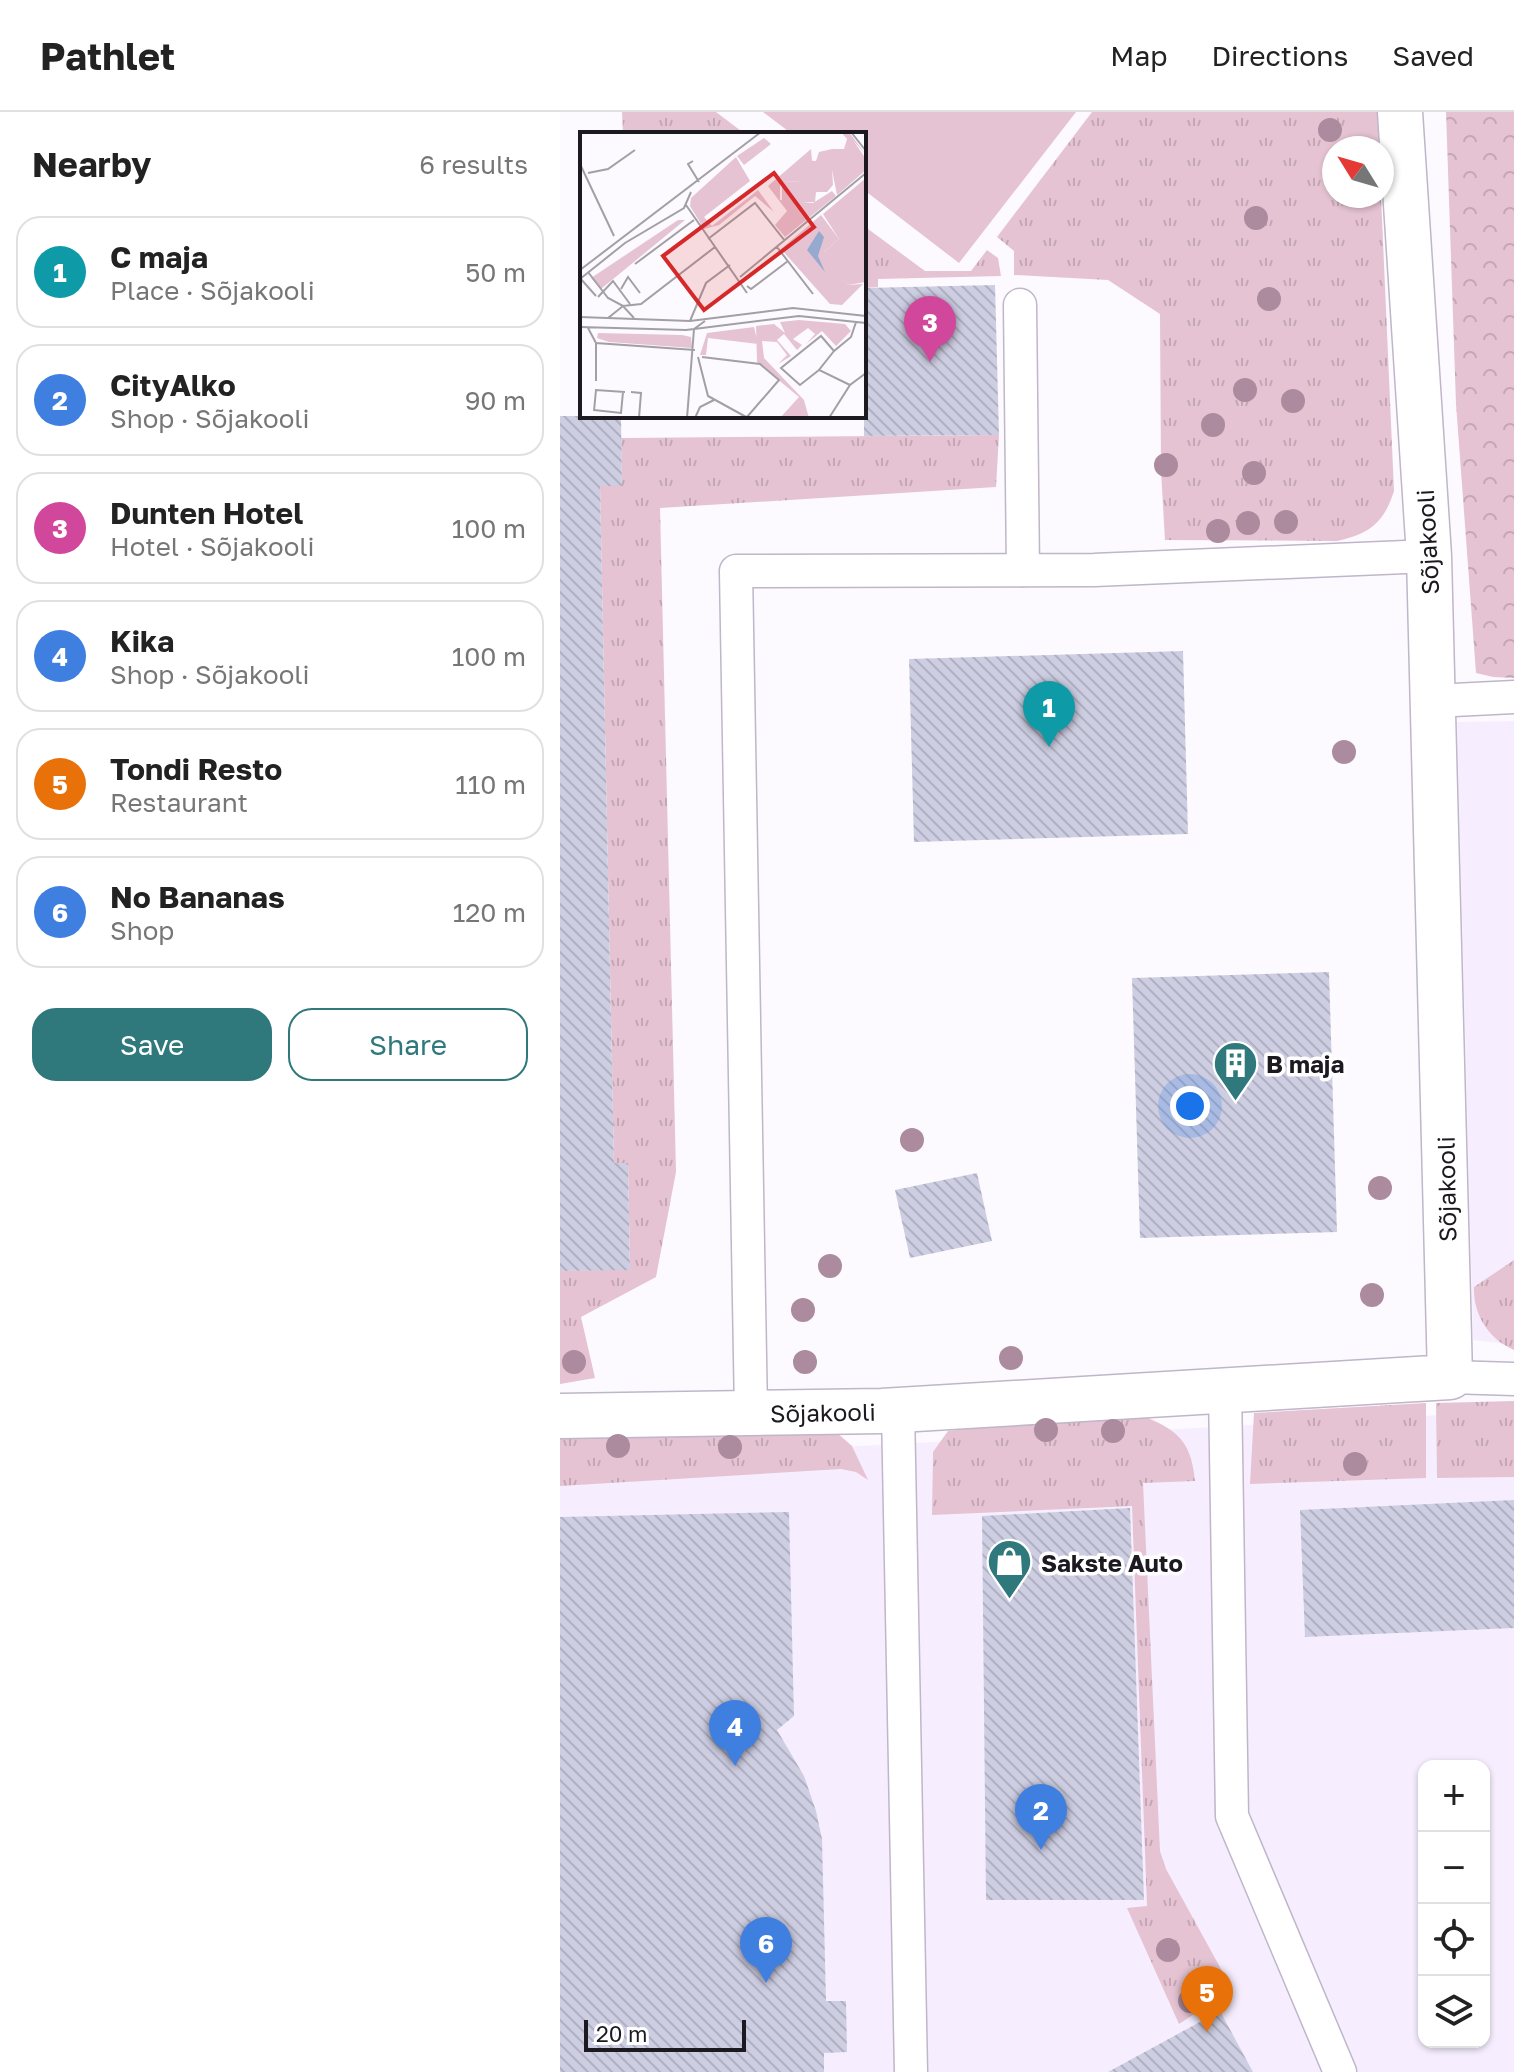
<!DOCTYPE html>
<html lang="en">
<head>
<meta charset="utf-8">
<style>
  :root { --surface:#fff; --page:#f2f2f2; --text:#222; --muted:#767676; --line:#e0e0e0; --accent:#2f787b }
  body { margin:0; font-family:"Golos Text",sans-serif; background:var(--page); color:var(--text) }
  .controls { position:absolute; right:24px; bottom:24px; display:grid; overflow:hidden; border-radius:16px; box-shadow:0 2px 6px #0004 }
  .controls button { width:72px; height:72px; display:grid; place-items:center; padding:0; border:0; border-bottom:2px solid var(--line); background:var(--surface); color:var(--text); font:40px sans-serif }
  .compass { position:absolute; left:762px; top:24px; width:72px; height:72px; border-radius:50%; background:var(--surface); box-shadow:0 2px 6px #0004; rotate:307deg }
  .scale { position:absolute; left:24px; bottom:20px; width:162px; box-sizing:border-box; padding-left:8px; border:4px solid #1c1920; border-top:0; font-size:22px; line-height:28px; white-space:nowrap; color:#1c1920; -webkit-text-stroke:6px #fff; paint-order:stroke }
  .you { position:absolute; left:630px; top:994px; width:28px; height:28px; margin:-20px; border:6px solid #fff; border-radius:50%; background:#1a73e8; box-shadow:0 0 0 12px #1a73e833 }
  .badge { display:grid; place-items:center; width:52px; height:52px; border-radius:50%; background:var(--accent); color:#fff; font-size:26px; font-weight:700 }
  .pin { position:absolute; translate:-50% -66px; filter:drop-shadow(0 2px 4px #0008) }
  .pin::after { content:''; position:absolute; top:42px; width:28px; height:24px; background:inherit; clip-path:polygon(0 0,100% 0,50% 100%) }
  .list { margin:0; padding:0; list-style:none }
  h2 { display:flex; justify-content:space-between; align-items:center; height:104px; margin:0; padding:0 32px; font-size:34px }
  h2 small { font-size:26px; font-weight:400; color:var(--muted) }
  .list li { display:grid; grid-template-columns:52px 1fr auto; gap:24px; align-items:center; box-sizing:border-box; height:112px; margin:0 16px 16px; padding:0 16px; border:2px solid var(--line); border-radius:24px }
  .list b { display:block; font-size:30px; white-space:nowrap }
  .list p { margin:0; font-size:26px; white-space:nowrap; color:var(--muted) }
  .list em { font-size:26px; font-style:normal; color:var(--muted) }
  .actions { display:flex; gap:16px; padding:24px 32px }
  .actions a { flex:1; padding:18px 0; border:2px solid var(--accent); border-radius:24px; text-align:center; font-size:28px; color:var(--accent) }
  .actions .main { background:var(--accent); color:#fff }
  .icon { flex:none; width:44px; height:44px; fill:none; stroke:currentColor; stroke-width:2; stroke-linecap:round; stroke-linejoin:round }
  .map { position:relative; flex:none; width:954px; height:1960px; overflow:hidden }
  header { display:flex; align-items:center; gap:48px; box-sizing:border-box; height:112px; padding:0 40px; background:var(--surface); border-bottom:2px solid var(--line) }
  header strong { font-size:38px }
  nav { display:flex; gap:44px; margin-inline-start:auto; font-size:28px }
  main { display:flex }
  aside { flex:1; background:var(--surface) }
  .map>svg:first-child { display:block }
  .built { fill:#f6eefe; fill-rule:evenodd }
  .grass { fill:url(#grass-tufts) }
  .park { fill:url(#park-crowns) }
  .pitch { fill:#e5c3d2 }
  .building { fill:url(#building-back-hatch) }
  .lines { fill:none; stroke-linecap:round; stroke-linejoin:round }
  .lane-casing { stroke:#bfb6c9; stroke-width:35 }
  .street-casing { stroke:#bfb6c9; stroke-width:47 }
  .lane { stroke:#fff; stroke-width:32 }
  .street { stroke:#fff; stroke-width:44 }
  .tree { fill:#ab8b9d }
  .labels { text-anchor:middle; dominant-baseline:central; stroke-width:7; stroke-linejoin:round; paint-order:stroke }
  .street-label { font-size:24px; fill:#1c1920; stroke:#fff }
  .poi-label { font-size:24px; font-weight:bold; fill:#1c1920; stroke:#fff; text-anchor:start }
  .inset-road { fill:none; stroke:#a2a0a5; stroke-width:2 }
  .view { fill:#d62828; fill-opacity:0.15; stroke:#d62828; stroke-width:4 }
  .inset-edge { fill:none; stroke:#1c1920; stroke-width:4 }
</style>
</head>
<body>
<header>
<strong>Pathlet</strong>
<nav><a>Map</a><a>Directions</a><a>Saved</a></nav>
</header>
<main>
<aside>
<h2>Nearby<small>6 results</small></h2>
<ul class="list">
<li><span class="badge" style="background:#0f9aa8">1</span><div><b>C maja</b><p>Place · Sõjakooli</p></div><em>50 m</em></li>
<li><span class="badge" style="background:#3f7fe0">2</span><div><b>CityAlko</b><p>Shop · Sõjakooli</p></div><em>90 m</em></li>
<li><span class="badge" style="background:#d1479c">3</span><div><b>Dunten Hotel</b><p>Hotel · Sõjakooli</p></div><em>100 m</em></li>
<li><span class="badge" style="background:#3f7fe0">4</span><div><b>Kika</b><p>Shop · Sõjakooli</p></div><em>100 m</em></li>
<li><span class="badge" style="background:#e8710a">5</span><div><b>Tondi Resto</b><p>Restaurant</p></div><em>110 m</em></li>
<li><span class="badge" style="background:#3f7fe0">6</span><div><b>No Bananas</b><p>Shop</p></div><em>120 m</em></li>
</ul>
<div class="actions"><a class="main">Save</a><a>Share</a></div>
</aside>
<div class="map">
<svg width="954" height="1960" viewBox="0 0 954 1960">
  <defs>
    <pattern id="grass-tufts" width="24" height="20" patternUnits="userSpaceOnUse" patternTransform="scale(2)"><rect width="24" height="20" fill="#e5c3d2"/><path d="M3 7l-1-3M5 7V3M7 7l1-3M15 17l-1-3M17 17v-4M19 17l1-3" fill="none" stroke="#c4a7b4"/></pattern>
    <pattern id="park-crowns" width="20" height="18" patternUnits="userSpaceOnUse" patternTransform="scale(2)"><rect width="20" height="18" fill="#e5c3d2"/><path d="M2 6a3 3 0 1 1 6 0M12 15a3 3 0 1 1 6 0" fill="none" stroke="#c4a7b4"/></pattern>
    <pattern id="building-back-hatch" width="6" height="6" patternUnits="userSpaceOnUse" patternTransform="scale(2)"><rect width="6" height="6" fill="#cecee3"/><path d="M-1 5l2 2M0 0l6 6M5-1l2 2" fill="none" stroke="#b0b0c2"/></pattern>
  </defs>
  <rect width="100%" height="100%" fill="#fcfafe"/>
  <g class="built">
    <path d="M 954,609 L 954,1233 L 913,1228 L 897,610 Z"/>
    <path d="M 954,1299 L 954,1960 L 0,1960 L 0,1350 ZM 864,1654 L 924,1654 L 924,1930 L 864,1930 Z"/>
  </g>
  <g class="grass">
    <path d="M 62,0 L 156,0 L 185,22 L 63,22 Z"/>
    <path d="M 532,0 L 817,0 L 819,36 L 774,36 L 774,84 L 821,84 L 834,379 C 824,411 809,422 777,429 L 605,428 L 601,359 L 600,202 L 548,168 L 454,163 L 454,139 L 437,125 Z"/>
    <path d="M 304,114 L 365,159 L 411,159 L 427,138 L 438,146 L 441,164 L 318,167 L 318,175 L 304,176 Z"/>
    <path d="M 439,323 L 436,375 L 100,396 L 116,1060 L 96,1165 L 21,1205 L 35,1266 L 0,1272 L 0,1159 L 70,1157 L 68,1051 L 54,1051 L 40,374 L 62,374 L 61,326 Z"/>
    <path d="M 954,1148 L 954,1238 C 928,1227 913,1202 914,1175 Z"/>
    <path d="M 954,1289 L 954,1365 L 877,1366 L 876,1291 Z"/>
    <path d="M 866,1291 L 866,1366 L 690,1372 L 694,1301 Z"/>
    <path d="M 572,1299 C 611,1316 631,1322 635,1369 L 583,1371 L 600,1739 L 606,1757 L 672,1877 L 619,1912 L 567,1796 L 587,1794 L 572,1394 L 372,1403 L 373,1340 L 388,1319 Z"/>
    <path d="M 276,1320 L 292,1334 L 308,1368 L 296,1360 L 281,1357 L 0,1374 L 0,1323 Z"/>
  </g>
  <path class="park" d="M 886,0 L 954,0 L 954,566 L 933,565 L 916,561 L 896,292 Z"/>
  <path class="pitch" d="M 203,0 L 516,0 L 399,151 L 304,78 L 304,22 L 232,22 Z"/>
  <g class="building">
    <path d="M 435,173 L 439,323 L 304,324 L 304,176 Z"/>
    <path d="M 0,304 L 61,304 L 62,374 L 40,374 L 54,1051 L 68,1051 L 70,1158 L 0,1159 Z"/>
    <path d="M 623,539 L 628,722 L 354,730 L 349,547 Z"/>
    <path d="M 769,860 L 777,1120 L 580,1126 L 572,866 Z"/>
    <path d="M 417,1061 L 432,1129 L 350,1146 L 335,1078 Z"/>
    <path d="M 954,1388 L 954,1516 L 745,1525 L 740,1398 Z"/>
    <path d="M 570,1396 L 584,1788 L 426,1788 L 422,1404 Z"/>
    <path d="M 229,1400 L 234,1604 L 217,1618 L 244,1664 L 256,1699 L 262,1727 L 266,1889 L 286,1889 L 287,1940 L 264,1941 L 264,1960 L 0,1960 L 0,1405 Z"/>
    <path d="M 660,1899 L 693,1960 L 548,1960 Z"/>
  </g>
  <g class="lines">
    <defs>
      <g id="lane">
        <path d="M 460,193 L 463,458"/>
        <path d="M 874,589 L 954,585"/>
        <path d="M 890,1265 L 954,1267"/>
        <path d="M 665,1278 L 672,1704 L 780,1960"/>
        <path d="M 338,1298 L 351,1960"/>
        <path d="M 191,1301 L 176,459 L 534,458 L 869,444"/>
      </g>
      <path id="street" d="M 0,1304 L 322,1299 L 890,1265 L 869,444 L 840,0"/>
    </defs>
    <use href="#lane" class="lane-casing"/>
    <use href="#street" class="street-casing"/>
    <use href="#lane" class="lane"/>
    <use href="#street" class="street"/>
  </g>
  <g class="tree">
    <circle cx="770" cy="18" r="12"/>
    <circle cx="696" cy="106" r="12"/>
    <circle cx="709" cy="187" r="12"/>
    <circle cx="685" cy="278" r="12"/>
    <circle cx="733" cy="289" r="12"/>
    <circle cx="653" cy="313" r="12"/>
    <circle cx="606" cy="353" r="12"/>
    <circle cx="694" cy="361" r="12"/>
    <circle cx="726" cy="410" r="12"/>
    <circle cx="688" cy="411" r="12"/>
    <circle cx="658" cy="419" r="12"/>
    <circle cx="784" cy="640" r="12"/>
    <circle cx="352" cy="1028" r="12"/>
    <circle cx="820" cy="1076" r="12"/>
    <circle cx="270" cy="1154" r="12"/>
    <circle cx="812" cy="1183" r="12"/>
    <circle cx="243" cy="1198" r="12"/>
    <circle cx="451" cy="1246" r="12"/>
    <circle cx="14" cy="1250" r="12"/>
    <circle cx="245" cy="1250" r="12"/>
    <circle cx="486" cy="1318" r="12"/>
    <circle cx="553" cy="1319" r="12"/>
    <circle cx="58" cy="1334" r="12"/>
    <circle cx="170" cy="1335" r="12"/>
    <circle cx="795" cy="1352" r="12"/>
    <circle cx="608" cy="1838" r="12"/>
    <circle cx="630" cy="1889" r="12"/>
  </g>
  <defs>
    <symbol id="building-pin" viewBox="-11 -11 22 30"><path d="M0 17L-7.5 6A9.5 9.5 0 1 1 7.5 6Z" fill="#2f787b" stroke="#fff"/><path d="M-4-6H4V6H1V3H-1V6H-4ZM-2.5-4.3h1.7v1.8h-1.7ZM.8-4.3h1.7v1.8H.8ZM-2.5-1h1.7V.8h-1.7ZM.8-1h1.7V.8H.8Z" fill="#fff"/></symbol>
    <symbol id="shop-pin" viewBox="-11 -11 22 30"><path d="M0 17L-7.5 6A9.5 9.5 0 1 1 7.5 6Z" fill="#2f787b" stroke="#fff"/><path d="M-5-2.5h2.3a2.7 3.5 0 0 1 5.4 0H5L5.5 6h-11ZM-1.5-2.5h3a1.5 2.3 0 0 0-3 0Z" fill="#fff"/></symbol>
  </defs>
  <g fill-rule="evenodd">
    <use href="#building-pin" x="650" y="926" width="51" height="69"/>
    <use href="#shop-pin" x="424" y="1424" width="51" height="69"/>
  </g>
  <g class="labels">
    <g class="street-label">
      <text transform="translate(867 430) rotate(-93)">Sõjakooli</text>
      <text transform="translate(886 1077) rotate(-91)">Sõjakooli</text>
      <text transform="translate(263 1300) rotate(-1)">Sõjakooli</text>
    </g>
    <g class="poi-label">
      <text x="706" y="951">B maja</text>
      <text x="481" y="1450">Sakste Auto</text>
    </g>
  </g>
  <g transform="translate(20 20)">
    <rect width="286" height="286" fill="#fcfafe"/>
    <path d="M 261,0 L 269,0 L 286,23 L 273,8 L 286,27 L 286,38 L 257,63 L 252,38 L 273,38 L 273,17 L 264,17 L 267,7 ZM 184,6 L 191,12 L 164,33 L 157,24 ZM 231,17 L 232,29 L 223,29 L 223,50 L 200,49 L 200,68 L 233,71 L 252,59 L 256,64 L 205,105 L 195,93 L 207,79 L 188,54 ZM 156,25 L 170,49 L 124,85 L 132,94 L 178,58 L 194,80 L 175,64 L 139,93 L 124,97 L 110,74 L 111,66 ZM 98,88 L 105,88 L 21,157 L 11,146 ZM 219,188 L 265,192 L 271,199 L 256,214 L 242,199 L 226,212 L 235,202 L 228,196 L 213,207 L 222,213 L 217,218 L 204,202 L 197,208 L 211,224 L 198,232 L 207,223 L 197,210 L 182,209 L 184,226 L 224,268 L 229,286 L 200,286 L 219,265 L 177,230 L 176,194 L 194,192 L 205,201 L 200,190 ZM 174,195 L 178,212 L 128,206 L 126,223 L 120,223 L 127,201 ZM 18,201 L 102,203 L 111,205 L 112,216 L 29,210 L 17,206 Z" fill="#e5c3d2"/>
    <path d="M 241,83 L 259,107 L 244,120 L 268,153 L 283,152 L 262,173 L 250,172 L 201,117 Z" fill="#e5c3d2"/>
    <path d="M 252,17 L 274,17 L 273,38 L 252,38 L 253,53 L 247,60 L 236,60 L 235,70 L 202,70 L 202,49 L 223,50 L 223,28 L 236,29 L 239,20 ZM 286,46 L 286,150 L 268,153 L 243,121 L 259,107 L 243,82 Z" fill="#e5c3d2"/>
    <path d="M 239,99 L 244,105 L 238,124 L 245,140 L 227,118 Z" fill="#96aad0"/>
    <path class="inset-road" d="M 271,0 L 286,19M 113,29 L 108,32 L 119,50M 0,32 L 34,104M 8,41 L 28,37 L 55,18M 106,73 L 167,161M 128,107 L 175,71 L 205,109M 197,115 L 233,162M 55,132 L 114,88M 0,138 L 181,0M 8,140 L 28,166 L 43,174 L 61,172 L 135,115M 160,145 L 286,41M 0,146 L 16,164M 0,147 L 45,111 L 104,76 L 111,60M 167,154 L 171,157 L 208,129M 41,157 L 48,145 L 60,161M 18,165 L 33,149 L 50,172M 0,185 L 110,189 L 213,176 L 286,184M 28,186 L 43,174 L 54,186M 110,189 L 126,151 L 150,133M 0,195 L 106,198 L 219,184 L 286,191M 8,196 L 16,211 L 115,218M 254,219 L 239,238 L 270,253M 118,225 L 128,264 L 168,286M 122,225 L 180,232 L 199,248 L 167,285M 239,238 L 220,253 L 201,236 L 241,204 L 254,219 L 271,205 L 276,190M 16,249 L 16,211M 51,260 L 61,261 L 59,286M 14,278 L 41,281 L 43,260M 14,279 L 16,258 L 45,260M 107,286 L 114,197 L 125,189M 115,286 L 120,275 L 134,268M 249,286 L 270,253 L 286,241"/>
    <path class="view" d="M 194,41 L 234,95 L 124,178 L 83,124 Z"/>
    <rect width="286" height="286" class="inset-edge"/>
  </g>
</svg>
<div class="controls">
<button>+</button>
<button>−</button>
<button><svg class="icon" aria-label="locate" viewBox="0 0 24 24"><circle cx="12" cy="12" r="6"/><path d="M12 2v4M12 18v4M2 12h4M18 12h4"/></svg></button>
<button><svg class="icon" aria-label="layers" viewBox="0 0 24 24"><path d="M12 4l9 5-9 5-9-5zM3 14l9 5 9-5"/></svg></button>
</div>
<svg class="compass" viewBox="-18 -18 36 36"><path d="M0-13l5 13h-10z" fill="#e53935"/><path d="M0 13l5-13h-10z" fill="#767676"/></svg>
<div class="scale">20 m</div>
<div class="you"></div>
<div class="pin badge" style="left:489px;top:635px;background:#0f9aa8">1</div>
<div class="pin badge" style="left:481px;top:1738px;background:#3f7fe0">2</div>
<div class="pin badge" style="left:370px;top:250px;background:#d1479c">3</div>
<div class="pin badge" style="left:175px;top:1654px;background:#3f7fe0">4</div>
<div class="pin badge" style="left:647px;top:1920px;background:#e8710a">5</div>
<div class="pin badge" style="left:206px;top:1871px;background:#3f7fe0">6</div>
</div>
</main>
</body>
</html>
